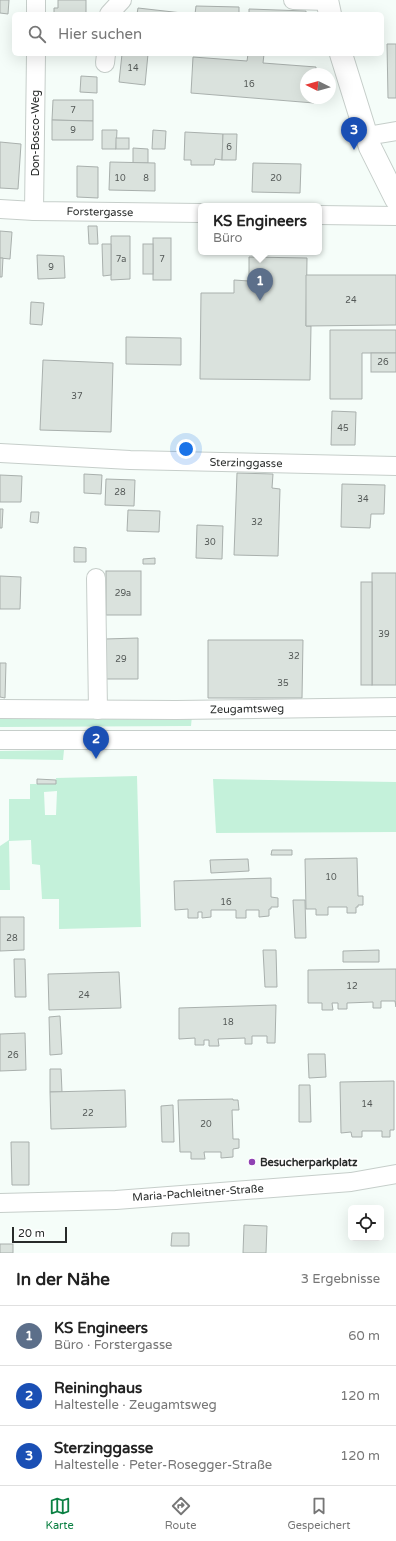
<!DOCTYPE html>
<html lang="de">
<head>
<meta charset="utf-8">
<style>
  :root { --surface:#fff; --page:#f6f6f6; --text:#222; --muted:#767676; --line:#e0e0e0; --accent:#0b8043 }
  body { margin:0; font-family:"Varela Round",sans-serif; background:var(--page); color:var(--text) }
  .controls { position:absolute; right:12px; bottom:12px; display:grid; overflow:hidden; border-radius:6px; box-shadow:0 4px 16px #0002 }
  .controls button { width:36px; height:36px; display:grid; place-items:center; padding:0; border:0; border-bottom:1px solid var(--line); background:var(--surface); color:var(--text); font:20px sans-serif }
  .compass { position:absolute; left:300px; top:68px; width:36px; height:36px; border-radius:50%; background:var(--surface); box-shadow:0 4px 16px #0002; rotate:275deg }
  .scale { position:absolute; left:12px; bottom:10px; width:55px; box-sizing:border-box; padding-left:4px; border:2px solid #282b2a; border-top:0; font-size:11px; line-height:14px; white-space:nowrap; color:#282b2a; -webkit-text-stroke:3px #fff; paint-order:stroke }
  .you { position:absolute; left:186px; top:449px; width:14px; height:14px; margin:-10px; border:3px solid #fff; border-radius:50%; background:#1a73e8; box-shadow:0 0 0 6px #1a73e833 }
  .badge { display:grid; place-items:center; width:26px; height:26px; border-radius:50%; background:var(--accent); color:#fff; font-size:13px; font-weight:700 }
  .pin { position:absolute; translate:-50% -33px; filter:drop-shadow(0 1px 2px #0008) }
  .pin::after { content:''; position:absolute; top:21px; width:14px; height:12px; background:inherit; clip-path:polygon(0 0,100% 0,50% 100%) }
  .popup { position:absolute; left:198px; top:203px; width:124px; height:52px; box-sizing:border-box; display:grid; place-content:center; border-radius:6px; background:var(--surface); filter:drop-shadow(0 1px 3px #0005); font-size:13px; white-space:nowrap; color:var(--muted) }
  .popup b { font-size:15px; color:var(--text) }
  .popup::after { content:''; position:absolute; left:50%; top:100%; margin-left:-8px; border:8px solid transparent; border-top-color:var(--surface) }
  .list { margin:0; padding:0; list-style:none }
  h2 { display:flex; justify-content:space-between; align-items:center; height:52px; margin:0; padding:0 16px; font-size:17px }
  h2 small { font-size:13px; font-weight:400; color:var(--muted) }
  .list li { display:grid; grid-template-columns:26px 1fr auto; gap:12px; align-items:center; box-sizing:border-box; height:60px; padding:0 16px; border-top:1px solid var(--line) }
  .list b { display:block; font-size:15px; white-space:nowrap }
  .list p { margin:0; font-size:13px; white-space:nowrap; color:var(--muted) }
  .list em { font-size:13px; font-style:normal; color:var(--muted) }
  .icon { flex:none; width:22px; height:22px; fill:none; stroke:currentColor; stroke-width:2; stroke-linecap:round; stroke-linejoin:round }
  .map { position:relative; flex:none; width:396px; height:1253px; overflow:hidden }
  .search { position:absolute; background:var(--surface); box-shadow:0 4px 16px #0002; left:12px; right:12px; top:12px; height:44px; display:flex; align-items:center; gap:10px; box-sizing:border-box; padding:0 14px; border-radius:6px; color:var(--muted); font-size:15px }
  .sheet { height:232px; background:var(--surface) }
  nav { display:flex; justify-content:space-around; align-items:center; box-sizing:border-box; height:56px; border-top:1px solid var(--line); background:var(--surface); font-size:11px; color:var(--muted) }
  nav a { display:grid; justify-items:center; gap:2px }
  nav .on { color:var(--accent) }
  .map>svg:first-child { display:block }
  .green { fill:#c4f1da; fill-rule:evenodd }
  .building { fill:#dae2dd; stroke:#a9b0ad }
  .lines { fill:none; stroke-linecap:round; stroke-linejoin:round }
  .minor-casing { stroke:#c6ceca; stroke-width:20 }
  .major-casing { stroke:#c6ceca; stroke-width:24 }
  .minor { stroke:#fff; stroke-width:18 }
  .major { stroke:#fff; stroke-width:22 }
  .poi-dot { fill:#8f42b3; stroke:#fff; stroke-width:1.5 }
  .labels { text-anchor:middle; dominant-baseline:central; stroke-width:3; stroke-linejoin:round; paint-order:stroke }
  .number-label { font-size:9px; fill:#545957 }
  .street-label { font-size:11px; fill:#282b2a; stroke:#fff }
  .poi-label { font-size:11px; font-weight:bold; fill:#282b2a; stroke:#fff; text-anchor:start }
</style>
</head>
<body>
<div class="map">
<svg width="396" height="1253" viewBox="0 0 396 1253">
  <rect width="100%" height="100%" fill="#f5fdf9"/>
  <g class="green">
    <path d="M 192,716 L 191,726 L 0,727 L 0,717 Z"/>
    <path d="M 64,750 L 63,760 L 0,759 L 0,751 Z"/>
    <path d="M 137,776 L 141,927 L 59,929 L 59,899 L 42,899 L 40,865 L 32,864 L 31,840 L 9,841 L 10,890 L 0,890 L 0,846 L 9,840 L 9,799 L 30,799 L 30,784 L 56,784 L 56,778 ZM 57,791 L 56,815 L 45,815 L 44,792 Z"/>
    <path d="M 213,779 L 396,782 L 396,832 L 216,833 Z"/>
  </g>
  <g class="building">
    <path d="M 0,0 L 9,0 L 8,14 L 0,13 Z"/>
    <path d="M 58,0 L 86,0 L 86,14 L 54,14 L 54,8 L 58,8 Z"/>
    <path d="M 196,6 L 239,7 L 239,14 L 195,14 Z"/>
    <path d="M 138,8 L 191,14 L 137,14 Z"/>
    <path d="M 249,9 L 306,11 L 306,14 L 249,14 Z"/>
    <path d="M 387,44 L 396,44 L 396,98 L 388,98 Z"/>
    <path d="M 122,54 L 148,54 L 145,85 L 119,82 Z"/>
    <path d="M 248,54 L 264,54 L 263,63 L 316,67 L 316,74 L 306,74 L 306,98 L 314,98 L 314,103 L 191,93 L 193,57 L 247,61 Z"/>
    <path d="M 81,76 L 97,77 L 97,93 L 80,92 Z"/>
    <path d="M 53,100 L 93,100 L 93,121 L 52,120 Z"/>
    <path d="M 52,120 L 93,121 L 93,140 L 52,140 Z"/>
    <path d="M 102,130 L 117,130 L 116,149 L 102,149 Z"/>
    <path d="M 153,130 L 166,131 L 165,149 L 152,149 Z"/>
    <path d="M 185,132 L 223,134 L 222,160 L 215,159 L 214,165 L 191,165 L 191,160 L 184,160 Z"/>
    <path d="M 223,134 L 237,134 L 236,160 L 222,160 Z"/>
    <rect x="116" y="138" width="13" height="11"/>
    <path d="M 0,142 L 21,144 L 18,189 L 0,188 Z"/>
    <path d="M 133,148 L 148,149 L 148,163 L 133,163 Z"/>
    <path d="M 110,162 L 155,163 L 155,191 L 109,190 Z"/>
    <path d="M 253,163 L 301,164 L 300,193 L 252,192 Z"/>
    <path d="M 77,166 L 98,167 L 98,198 L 77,197 Z"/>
    <path d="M 88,226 L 97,226 L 98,244 L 89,244 Z"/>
    <path d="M 0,231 L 12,232 L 10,259 L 0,258 Z"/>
    <path d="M 111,236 L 130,236 L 130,279 L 111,280 Z"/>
    <rect x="153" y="238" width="18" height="42"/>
    <path d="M 102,244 L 111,244 L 111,275 L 103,276 Z"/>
    <rect x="143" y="244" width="10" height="30"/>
    <path d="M 37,255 L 64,256 L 65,278 L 38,279 Z"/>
    <path d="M 249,257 L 307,258 L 306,326 L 311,326 L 310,380 L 200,379 L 201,293 L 234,293 L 234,280 L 249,281 Z"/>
    <path d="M 0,258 L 3,258 L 2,277 L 0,277 Z"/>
    <path d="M 306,275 L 396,275 L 396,325 L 306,326 Z"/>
    <path d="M 31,302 L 44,303 L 42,325 L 30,324 Z"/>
    <path d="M 330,330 L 396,330 L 396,353 L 362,353 L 362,399 L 330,399 Z"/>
    <path d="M 126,337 L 181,338 L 181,365 L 126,364 Z"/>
    <rect x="371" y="353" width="25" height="19"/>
    <path d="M 43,360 L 113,363 L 111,432 L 40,430 Z"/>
    <path d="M 332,411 L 356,412 L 355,445 L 331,445 Z"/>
    <path d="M 237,473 L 273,474 L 272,488 L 280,489 L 278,556 L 234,555 Z"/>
    <path d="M 84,474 L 102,475 L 101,494 L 84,493 Z"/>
    <path d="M 0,475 L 22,476 L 21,502 L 0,502 Z"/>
    <path d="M 106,479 L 135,480 L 134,506 L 105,505 Z"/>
    <path d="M 342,484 L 385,485 L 384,514 L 371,514 L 370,528 L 341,527 Z"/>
    <path d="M 0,509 L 3,509 L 2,528 L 0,528 Z"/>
    <path d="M 128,510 L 160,511 L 159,532 L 127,531 Z"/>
    <path d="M 31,512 L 39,512 L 38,523 L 30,522 Z"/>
    <path d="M 197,525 L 223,526 L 222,559 L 196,558 Z"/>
    <path d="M 74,547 L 86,548 L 86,562 L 74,562 Z"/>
    <path d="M 155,558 L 155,564 L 143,564 L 143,559 Z"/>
    <rect x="106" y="571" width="35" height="44"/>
    <rect x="372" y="573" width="24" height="112"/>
    <path d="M 0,576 L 21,577 L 20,609 L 0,609 Z"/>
    <rect x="361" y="582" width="11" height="103"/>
    <path d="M 138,638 L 138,679 L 105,679 L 105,639 Z"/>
    <path d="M 208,640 L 303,640 L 302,698 L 208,698 Z"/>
    <path d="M 0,663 L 6,663 L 5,698 L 0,697 Z"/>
    <path d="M 37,779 L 56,780 L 56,784 L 37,784 Z"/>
    <path d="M 272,850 L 292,850 L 292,855 L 271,855 Z"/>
    <path d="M 357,858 L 358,896 L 363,896 L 363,905 L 358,905 L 358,907 L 356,907 L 356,913 L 347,913 L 347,907 L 328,907 L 328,915 L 316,915 L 316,909 L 306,909 L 305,859 Z"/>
    <path d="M 248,859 L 249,871 L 211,873 L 210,860 Z"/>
    <path d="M 271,878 L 271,897 L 278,898 L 278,907 L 271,907 L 271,909 L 269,909 L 269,916 L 259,917 L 259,910 L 246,910 L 246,918 L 236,918 L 236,910 L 211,910 L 211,917 L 202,918 L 202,912 L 198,912 L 198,918 L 188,918 L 188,909 L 175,910 L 174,881 Z"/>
    <path d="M 293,900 L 305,900 L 306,938 L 295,938 Z"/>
    <path d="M 0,917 L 24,917 L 24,950 L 0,951 Z"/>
    <path d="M 263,950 L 276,950 L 277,987 L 265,987 Z"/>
    <path d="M 379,950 L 379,962 L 343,962 L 343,951 Z"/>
    <path d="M 14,959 L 25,959 L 26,997 L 15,997 Z"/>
    <path d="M 396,969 L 396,1007 L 395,1001 L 381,1001 L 381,1008 L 373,1008 L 373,1002 L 347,1003 L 347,1009 L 338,1009 L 338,1003 L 332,1003 L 333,1010 L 322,1010 L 322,1003 L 308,1003 L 308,970 Z"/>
    <path d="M 119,972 L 121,1008 L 49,1010 L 48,974 Z"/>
    <path d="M 276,1005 L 275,1043 L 267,1043 L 267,1036 L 252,1036 L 252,1044 L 245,1044 L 245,1038 L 218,1039 L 219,1046 L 209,1046 L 209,1040 L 204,1040 L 204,1045 L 195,1045 L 195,1038 L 179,1039 L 179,1008 Z"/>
    <path d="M 60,1016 L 62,1054 L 50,1055 L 49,1017 Z"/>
    <path d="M 25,1033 L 26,1070 L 0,1071 L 0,1034 Z"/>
    <path d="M 308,1054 L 325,1054 L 326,1077 L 309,1078 Z"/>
    <path d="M 50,1069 L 61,1069 L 62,1092 L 50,1092 Z"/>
    <path d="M 394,1081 L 394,1130 L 390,1130 L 390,1137 L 382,1137 L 382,1131 L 362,1131 L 362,1137 L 352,1137 L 351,1132 L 341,1133 L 340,1082 Z"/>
    <path d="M 299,1085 L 310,1085 L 311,1122 L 299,1122 Z"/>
    <path d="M 125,1090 L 126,1127 L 51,1129 L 50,1092 Z"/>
    <path d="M 233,1099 L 233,1100 L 238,1100 L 239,1110 L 232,1110 L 233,1139 L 239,1139 L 239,1148 L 233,1149 L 233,1157 L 221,1158 L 221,1152 L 204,1152 L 205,1159 L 191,1159 L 191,1152 L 180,1152 L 178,1100 Z"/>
    <path d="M 173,1105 L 174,1142 L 162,1142 L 161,1106 Z"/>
    <path d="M 11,1142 L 29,1142 L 29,1185 L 12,1185 Z"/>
    <path d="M 244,1225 L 267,1226 L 266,1253 L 243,1253 Z"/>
    <path d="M 172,1233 L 189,1233 L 189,1246 L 171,1246 Z"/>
    <rect x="0" y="1244" width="13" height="9"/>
  </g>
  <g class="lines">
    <defs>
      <g id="minor">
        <path d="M 293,0 L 327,1"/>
        <path d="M 36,14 L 36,0"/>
        <path d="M 109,14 L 122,0"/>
        <path d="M 105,63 L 106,54"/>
        <path d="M 367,136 L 396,131"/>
        <path d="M 0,209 L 34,211 L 201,213"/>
        <path d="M 34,211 L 36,54"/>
        <path d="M 319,215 L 396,216"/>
        <path d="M 0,453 L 130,460 L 396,466"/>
        <path d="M 96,578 L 98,710"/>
        <path d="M 0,709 L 176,710 L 396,707"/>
        <path d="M 0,740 L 396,740"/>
        <path d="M 0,1203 L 116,1200 L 351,1182 L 396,1174"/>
      </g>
      <g id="major">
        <path d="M 327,0 L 330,14"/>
        <path d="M 341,54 L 370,147 L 396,199"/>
      </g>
    </defs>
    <use href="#minor" class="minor-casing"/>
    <use href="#major" class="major-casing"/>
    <use href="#minor" class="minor"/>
    <use href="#major" class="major"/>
  </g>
  <circle class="poi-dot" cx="252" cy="1162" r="4"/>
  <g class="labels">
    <g class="number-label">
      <text x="133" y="68">14</text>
      <text x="249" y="84">16</text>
      <text x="73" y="110">7</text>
      <text x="73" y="130">9</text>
      <text x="229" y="147">6</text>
      <text x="120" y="178">10</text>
      <text x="146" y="178">8</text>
      <text x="276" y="178">20</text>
      <text x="121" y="259">7a</text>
      <text x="162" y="259">7</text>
      <text x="51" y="267">9</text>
      <text x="351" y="300">24</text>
      <text x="383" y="362">26</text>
      <text x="77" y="396">37</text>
      <text x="343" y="428">45</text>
      <text x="120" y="492">28</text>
      <text x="363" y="499">34</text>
      <text x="257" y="522">32</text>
      <text x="210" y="542">30</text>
      <text x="123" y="593">29a</text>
      <text x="384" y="634">39</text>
      <text x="294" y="656">32</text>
      <text x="121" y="659">29</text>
      <text x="283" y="683">35</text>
      <text x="331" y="877">10</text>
      <text x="226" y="902">16</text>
      <text x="12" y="938">28</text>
      <text x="352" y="986">12</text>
      <text x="84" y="995">24</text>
      <text x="228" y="1022">18</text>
      <text x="13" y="1055">26</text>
      <text x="367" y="1104">14</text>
      <text x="88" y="1113">22</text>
      <text x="206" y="1124">20</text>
    </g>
    <g class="street-label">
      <text transform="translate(35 133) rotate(-90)">Don-Bosco-Weg</text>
      <text transform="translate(100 212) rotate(1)">Forstergasse</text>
      <text transform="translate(246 463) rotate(1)">Sterzinggasse</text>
      <text transform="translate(247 709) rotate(-1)">Zeugamtsweg</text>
      <text transform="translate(198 1193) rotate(-4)">Maria-Pachleitner-Straße</text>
    </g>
    <g class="poi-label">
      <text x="260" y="1162">Besucherparkplatz</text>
    </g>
  </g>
</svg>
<div class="controls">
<button><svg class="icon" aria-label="locate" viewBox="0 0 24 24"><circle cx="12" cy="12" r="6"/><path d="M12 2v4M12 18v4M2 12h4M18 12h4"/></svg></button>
</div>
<svg class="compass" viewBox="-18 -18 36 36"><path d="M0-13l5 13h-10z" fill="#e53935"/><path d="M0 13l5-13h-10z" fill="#767676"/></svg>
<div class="scale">20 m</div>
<div class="you"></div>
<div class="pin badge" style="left:260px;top:301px;background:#5c6f8a">1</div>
<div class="popup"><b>KS Engineers</b>Büro</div>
<div class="pin badge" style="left:96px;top:759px;background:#1a4fb4">2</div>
<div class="pin badge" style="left:354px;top:150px;background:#1a4fb4">3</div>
<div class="search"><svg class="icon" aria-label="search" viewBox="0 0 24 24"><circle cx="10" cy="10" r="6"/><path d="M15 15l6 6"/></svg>Hier suchen</div>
</div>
<section class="sheet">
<h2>In der Nähe<small>3 Ergebnisse</small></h2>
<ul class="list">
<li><span class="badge" style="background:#5c6f8a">1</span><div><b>KS Engineers</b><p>Büro · Forstergasse</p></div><em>60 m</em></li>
<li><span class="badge" style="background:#1a4fb4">2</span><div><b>Reininghaus</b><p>Haltestelle · Zeugamtsweg</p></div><em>120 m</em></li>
<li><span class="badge" style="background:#1a4fb4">3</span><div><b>Sterzinggasse</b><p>Haltestelle · Peter-Rosegger-Straße</p></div><em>120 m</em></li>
</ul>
</section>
<nav>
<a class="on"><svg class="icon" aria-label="map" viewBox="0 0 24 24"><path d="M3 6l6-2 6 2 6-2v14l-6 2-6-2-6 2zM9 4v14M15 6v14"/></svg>Karte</a>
<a><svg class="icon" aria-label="directions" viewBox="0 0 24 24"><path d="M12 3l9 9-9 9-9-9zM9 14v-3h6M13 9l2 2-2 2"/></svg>Route</a>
<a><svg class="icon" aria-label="saved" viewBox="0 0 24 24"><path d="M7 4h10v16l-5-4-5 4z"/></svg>Gespeichert</a>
</nav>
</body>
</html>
